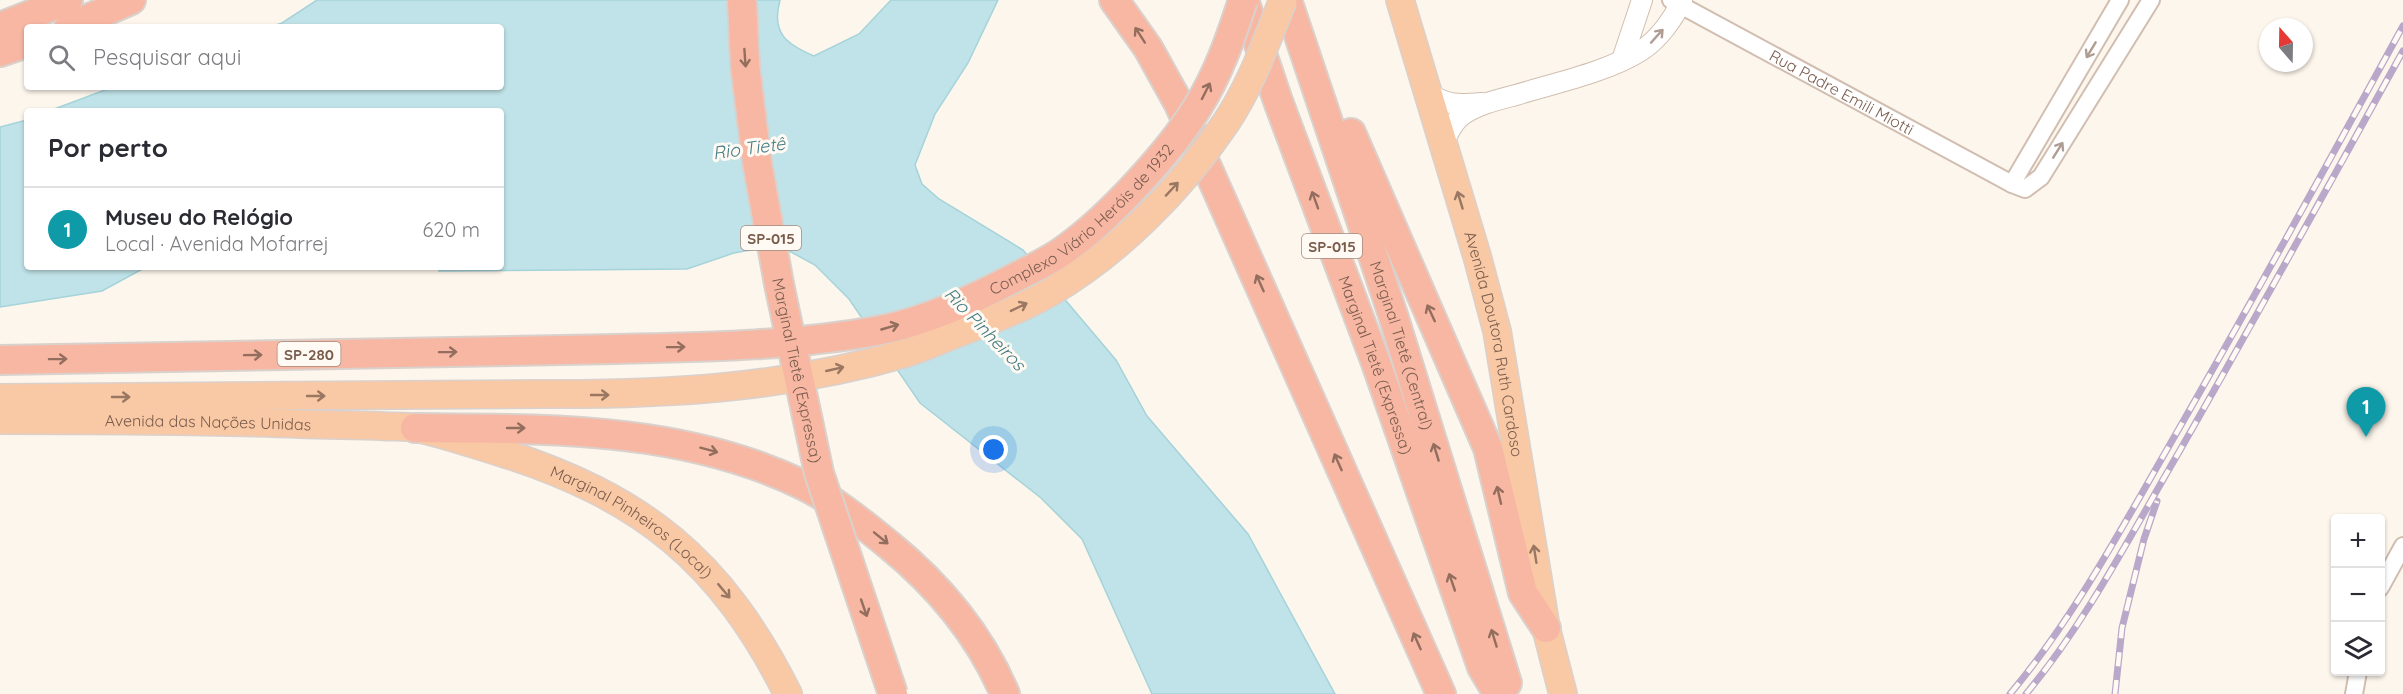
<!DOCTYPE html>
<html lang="pt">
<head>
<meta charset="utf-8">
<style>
  :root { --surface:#fff; --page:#f2f2f3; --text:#2b2b33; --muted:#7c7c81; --line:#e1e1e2; --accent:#e76f51 }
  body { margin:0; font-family:Quicksand,sans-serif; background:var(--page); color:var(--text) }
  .controls { position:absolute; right:18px; bottom:18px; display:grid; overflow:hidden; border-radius:6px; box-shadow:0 2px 4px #0004 }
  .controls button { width:54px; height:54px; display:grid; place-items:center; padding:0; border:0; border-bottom:2px solid var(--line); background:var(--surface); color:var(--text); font:30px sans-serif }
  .compass { position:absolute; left:2259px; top:18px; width:54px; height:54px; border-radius:50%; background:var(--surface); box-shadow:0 2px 4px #0004; rotate:340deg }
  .you { position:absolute; left:994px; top:450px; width:21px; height:21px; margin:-15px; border:4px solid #fff; border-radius:50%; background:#1a73e8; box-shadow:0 0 0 9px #1a73e833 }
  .badge { display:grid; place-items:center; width:39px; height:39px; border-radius:50%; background:var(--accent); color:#fff; font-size:20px; font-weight:700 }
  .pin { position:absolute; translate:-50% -50px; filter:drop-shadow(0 2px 3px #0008) }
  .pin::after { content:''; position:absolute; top:32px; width:21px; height:18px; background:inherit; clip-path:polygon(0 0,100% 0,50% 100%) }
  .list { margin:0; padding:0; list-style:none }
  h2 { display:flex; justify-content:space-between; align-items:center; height:78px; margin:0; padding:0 24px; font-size:26px }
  h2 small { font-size:20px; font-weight:400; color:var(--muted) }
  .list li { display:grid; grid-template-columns:39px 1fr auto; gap:18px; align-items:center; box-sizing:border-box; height:84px; padding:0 24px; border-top:2px solid var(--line) }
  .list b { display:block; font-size:22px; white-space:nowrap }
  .list p { margin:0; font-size:20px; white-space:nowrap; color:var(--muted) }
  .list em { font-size:20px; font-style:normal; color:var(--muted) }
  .icon { flex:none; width:33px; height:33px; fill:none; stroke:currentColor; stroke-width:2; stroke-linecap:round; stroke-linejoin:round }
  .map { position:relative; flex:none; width:2403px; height:694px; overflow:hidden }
  .search { position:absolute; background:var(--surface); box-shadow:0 2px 4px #0004; left:24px; top:24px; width:480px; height:66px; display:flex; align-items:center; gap:15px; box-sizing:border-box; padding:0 21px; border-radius:6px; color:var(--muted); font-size:22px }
  .panel { position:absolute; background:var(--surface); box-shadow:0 2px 4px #0004; left:24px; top:108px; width:480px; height:162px; border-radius:6px }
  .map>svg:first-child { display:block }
  .water { fill:#bfe3e8; stroke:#a5d3da; stroke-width:1.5 }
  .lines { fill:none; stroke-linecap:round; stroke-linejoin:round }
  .minor-casing { stroke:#d1beb0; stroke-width:20 }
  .tertiary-casing { stroke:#d1beb0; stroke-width:22 }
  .trunk-casing { stroke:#dad1cd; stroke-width:30 }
  .motorway-casing { stroke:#dad1cd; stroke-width:32 }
  .minor { stroke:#fff; stroke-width:16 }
  .tertiary { stroke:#fff; stroke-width:20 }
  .trunk { stroke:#f9c8a4; stroke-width:27 }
  .motorway { stroke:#f7b7a3; stroke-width:28 }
  .rail-casing { stroke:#b9a8c9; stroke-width:7 }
  .rail { stroke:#fffaf3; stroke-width:4.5; stroke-dasharray:14; stroke-linecap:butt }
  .trunk-bridge-casing { stroke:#dad1cd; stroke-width:30; stroke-linecap:butt }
  .motorway-bridge-casing { stroke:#dad1cd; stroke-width:32; stroke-linecap:butt }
  .trunk-bridge { stroke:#f9c8a4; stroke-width:27 }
  .motorway-bridge { stroke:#f7b7a3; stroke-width:28 }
  .oneway { stroke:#936e5e }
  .oneway2 { stroke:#af9d94 }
  .oneway3 { stroke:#9a7763 }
  .labels { text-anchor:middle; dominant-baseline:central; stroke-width:6; stroke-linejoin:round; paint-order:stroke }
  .shield { fill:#fffaf3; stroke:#a28b7f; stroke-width:1.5 }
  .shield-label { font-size:15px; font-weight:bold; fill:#7a5c4d }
  .street-label { font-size:16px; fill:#7a5c4d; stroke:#fffaf3 }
  .water-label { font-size:18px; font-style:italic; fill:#437c86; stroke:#fffaf3 }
</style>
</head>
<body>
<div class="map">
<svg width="2403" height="694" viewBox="0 0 2403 694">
  <rect width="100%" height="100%" fill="#fdf6ec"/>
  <g class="water">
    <path d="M 317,0 L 780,0 C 771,33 786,44 814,56 L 859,34 L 891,0 L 998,0 L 968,63 L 935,114 L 915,165 L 922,184 L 939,199 L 1023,250 L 1116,360 L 1147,416 L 1248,534 L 1335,694 L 1152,694 L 1082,539 L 1041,498 L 920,403 L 849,299 L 815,265 L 778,245 L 734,253 L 687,269 L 439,271 L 439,267 L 501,267 L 501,111 L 49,111 L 113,87 L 501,87 L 501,27 L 270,27 L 282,23 Z"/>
    <path d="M 27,120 L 27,267 L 146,267 L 102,291 L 0,307 L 0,127 Z"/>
  </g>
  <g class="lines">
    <defs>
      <g id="minor">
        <path id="s1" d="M 1671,0 L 2012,184"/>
        <path d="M 2120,0 L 2012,184 L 2025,189 L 2041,177 L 2151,0"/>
        <path d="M 2380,588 L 2403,546"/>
        <path d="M 2354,694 L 2358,672"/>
      </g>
      <g id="tertiary">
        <path d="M 1622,60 L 1642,0"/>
        <path d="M 1427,92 C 1447,106 1458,105 1482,103"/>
        <path d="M 1443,144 C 1447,135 1452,124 1460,117 C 1475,105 1497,100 1516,95 C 1555,83 1608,72 1642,50 C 1659,39 1674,18 1682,0"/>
      </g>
      <g id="trunk">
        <path id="s2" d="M 1400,0 L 1477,256 L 1497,331 L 1546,628 L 1563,694"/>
        <path d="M 0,398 L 541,394"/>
        <path id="s3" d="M 0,420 C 100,420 199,420 299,424 C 326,425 354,425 381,426 C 392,427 405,426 417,428 C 445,434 473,444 500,452 C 642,497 721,560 788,694"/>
      </g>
      <g id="motorway">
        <path d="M 1114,0 L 1148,48 L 1179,104 L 1441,694"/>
        <path id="s4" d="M 1244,0 L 1278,101 L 1376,363 L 1482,667 L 1498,694"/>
        <path id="s5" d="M 1287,0 L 1393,315 L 1507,683"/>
        <path d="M 0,27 L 68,0"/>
        <path d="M 69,27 L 131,0"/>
        <path d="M 0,52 L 27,43"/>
        <path d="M 1351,133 L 1488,448 L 1523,593 L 1546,628"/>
        <path d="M 0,360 L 617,349"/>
        <path d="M 415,428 C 547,429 682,426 803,485 C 834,500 862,523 889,545 C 938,585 980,635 1005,694"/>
      </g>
    </defs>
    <use href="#minor" class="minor-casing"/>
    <use href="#tertiary" class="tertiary-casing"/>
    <use href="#trunk" class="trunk-casing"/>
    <use href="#motorway" class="motorway-casing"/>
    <use href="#minor" class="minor"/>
    <use href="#tertiary" class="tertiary"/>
    <use href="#trunk" class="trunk"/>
    <use href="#motorway" class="motorway"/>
    <defs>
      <g id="rail">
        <path d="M 2010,694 C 2073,619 2120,531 2169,446 C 2249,307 2326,167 2403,26"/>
        <path d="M 2026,694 C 2087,621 2131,534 2179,452 C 2255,319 2329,185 2403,51"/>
        <path d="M 2115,694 L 2122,628 L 2144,539 L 2157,501"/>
      </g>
    </defs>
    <use href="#rail" class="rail-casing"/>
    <use href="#rail" class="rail"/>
    <defs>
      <path id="trunk-bridge" d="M 541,394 C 664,395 787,388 906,353 C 926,347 946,337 966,330 C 994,319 1023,308 1049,293 C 1119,252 1180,190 1225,124 C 1251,86 1266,42 1283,0"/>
      <g id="motorway-bridge">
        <path id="s6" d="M 742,0 L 745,65 L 757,162 L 779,284 L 819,473 L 893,694"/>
        <path id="s7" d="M 617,349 C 703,347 791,346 876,331 C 925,322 972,300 1016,277 C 1033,268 1052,260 1067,248 C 1109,218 1169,153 1197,108 C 1218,75 1231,37 1243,0"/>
      </g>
    </defs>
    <use href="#trunk-bridge" class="trunk-bridge-casing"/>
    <use href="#motorway-bridge" class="motorway-bridge-casing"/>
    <use href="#trunk-bridge" class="trunk-bridge"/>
    <use href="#motorway-bridge" class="motorway-bridge"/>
  </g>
  <defs><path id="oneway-shaft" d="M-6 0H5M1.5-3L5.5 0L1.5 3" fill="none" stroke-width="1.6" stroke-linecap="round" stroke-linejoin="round" transform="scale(1.5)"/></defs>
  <g class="oneway">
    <use href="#oneway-shaft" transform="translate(1140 35) rotate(-123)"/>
    <use href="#oneway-shaft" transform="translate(745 58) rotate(86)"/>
    <use href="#oneway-shaft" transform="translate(1206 91) rotate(-63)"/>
    <use href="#oneway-shaft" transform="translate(1315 200) rotate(-110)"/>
    <use href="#oneway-shaft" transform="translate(1260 283) rotate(-114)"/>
    <use href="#oneway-shaft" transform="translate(1431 313) rotate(-115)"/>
    <use href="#oneway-shaft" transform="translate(890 327) rotate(-16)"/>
    <use href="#oneway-shaft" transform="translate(676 347) rotate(-1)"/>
    <use href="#oneway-shaft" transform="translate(448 352) rotate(-1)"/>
    <use href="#oneway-shaft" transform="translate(253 355) rotate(-1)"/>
    <use href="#oneway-shaft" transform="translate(58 359) rotate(-1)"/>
    <use href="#oneway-shaft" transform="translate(516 428)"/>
    <use href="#oneway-shaft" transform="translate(709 450) rotate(15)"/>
    <use href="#oneway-shaft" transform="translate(1436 452) rotate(-107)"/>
    <use href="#oneway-shaft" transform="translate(1338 462) rotate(-114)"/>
    <use href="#oneway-shaft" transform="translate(1499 495) rotate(-103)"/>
    <use href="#oneway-shaft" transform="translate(881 538) rotate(39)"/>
    <use href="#oneway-shaft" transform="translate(1452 582) rotate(-109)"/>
    <use href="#oneway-shaft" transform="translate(864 608) rotate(71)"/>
    <use href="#oneway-shaft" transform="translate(1494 638) rotate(-107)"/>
    <use href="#oneway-shaft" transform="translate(1417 641) rotate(-114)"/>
  </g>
  <g class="oneway2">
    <use href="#oneway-shaft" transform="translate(1657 36) rotate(-48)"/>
    <use href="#oneway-shaft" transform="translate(2091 50) rotate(121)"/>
    <use href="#oneway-shaft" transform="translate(2058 150) rotate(-58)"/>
  </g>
  <g class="oneway3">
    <use href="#oneway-shaft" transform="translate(1172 189) rotate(-47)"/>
    <use href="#oneway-shaft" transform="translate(1460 200) rotate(-107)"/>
    <use href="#oneway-shaft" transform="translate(1019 307) rotate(-26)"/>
    <use href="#oneway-shaft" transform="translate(835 369) rotate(-13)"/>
    <use href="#oneway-shaft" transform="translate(600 395)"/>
    <use href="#oneway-shaft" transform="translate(316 396)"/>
    <use href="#oneway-shaft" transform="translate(121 397)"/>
    <use href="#oneway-shaft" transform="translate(1535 554) rotate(-99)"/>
    <use href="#oneway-shaft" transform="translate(724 591) rotate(50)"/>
  </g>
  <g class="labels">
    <g class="shield">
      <rect x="741" y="226" width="60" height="24" rx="4.5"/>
      <rect x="1302" y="234" width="60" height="24" rx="4.5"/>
      <rect x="277.5" y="342" width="63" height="24" rx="4.5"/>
    </g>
    <g class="shield-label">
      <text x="771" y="238">SP-015</text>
      <text x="1332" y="246">SP-015</text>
      <text x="309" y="354">SP-280</text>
    </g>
    <g class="street-label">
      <text stroke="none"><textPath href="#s1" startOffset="194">Rua Padre Emili Miotti</textPath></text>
      <text stroke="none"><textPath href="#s7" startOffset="498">Complexo Viário Heróis de 1932</textPath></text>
      <text stroke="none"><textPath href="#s2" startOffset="357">Avenida Doutora Ruth Cardoso</textPath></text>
      <text stroke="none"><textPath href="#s5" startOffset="364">Marginal Tietê (Central)</textPath></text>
      <text stroke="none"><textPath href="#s4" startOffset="388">Marginal Tietê (Expressa)</textPath></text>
      <text stroke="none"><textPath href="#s6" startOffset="375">Marginal Tietê (Expressa)</textPath></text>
      <text stroke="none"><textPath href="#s3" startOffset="208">Avenida das Nações Unidas</textPath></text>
      <text stroke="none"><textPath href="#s3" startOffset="654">Marginal Pinheiros (Local)</textPath></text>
    </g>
    <g class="water-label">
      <text transform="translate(749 148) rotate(-8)">Rio Tietê</text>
      <text transform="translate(985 329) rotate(46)">Rio Pinheiros</text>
    </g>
  </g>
</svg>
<div class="controls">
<button>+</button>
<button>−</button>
<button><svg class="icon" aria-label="layers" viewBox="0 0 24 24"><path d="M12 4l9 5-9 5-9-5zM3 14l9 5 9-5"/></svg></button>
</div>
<svg class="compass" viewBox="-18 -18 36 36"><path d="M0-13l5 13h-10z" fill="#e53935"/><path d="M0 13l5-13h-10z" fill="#7c7c81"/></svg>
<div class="you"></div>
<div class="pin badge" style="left:2366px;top:437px;background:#0f9aa8">1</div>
<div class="search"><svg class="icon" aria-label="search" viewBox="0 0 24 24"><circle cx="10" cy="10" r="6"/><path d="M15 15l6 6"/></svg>Pesquisar aqui</div>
<section class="panel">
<h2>Por perto<small></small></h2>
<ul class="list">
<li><span class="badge" style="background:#0f9aa8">1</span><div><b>Museu do Relógio</b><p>Local · Avenida Mofarrej</p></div><em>620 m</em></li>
</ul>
</section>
</div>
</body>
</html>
